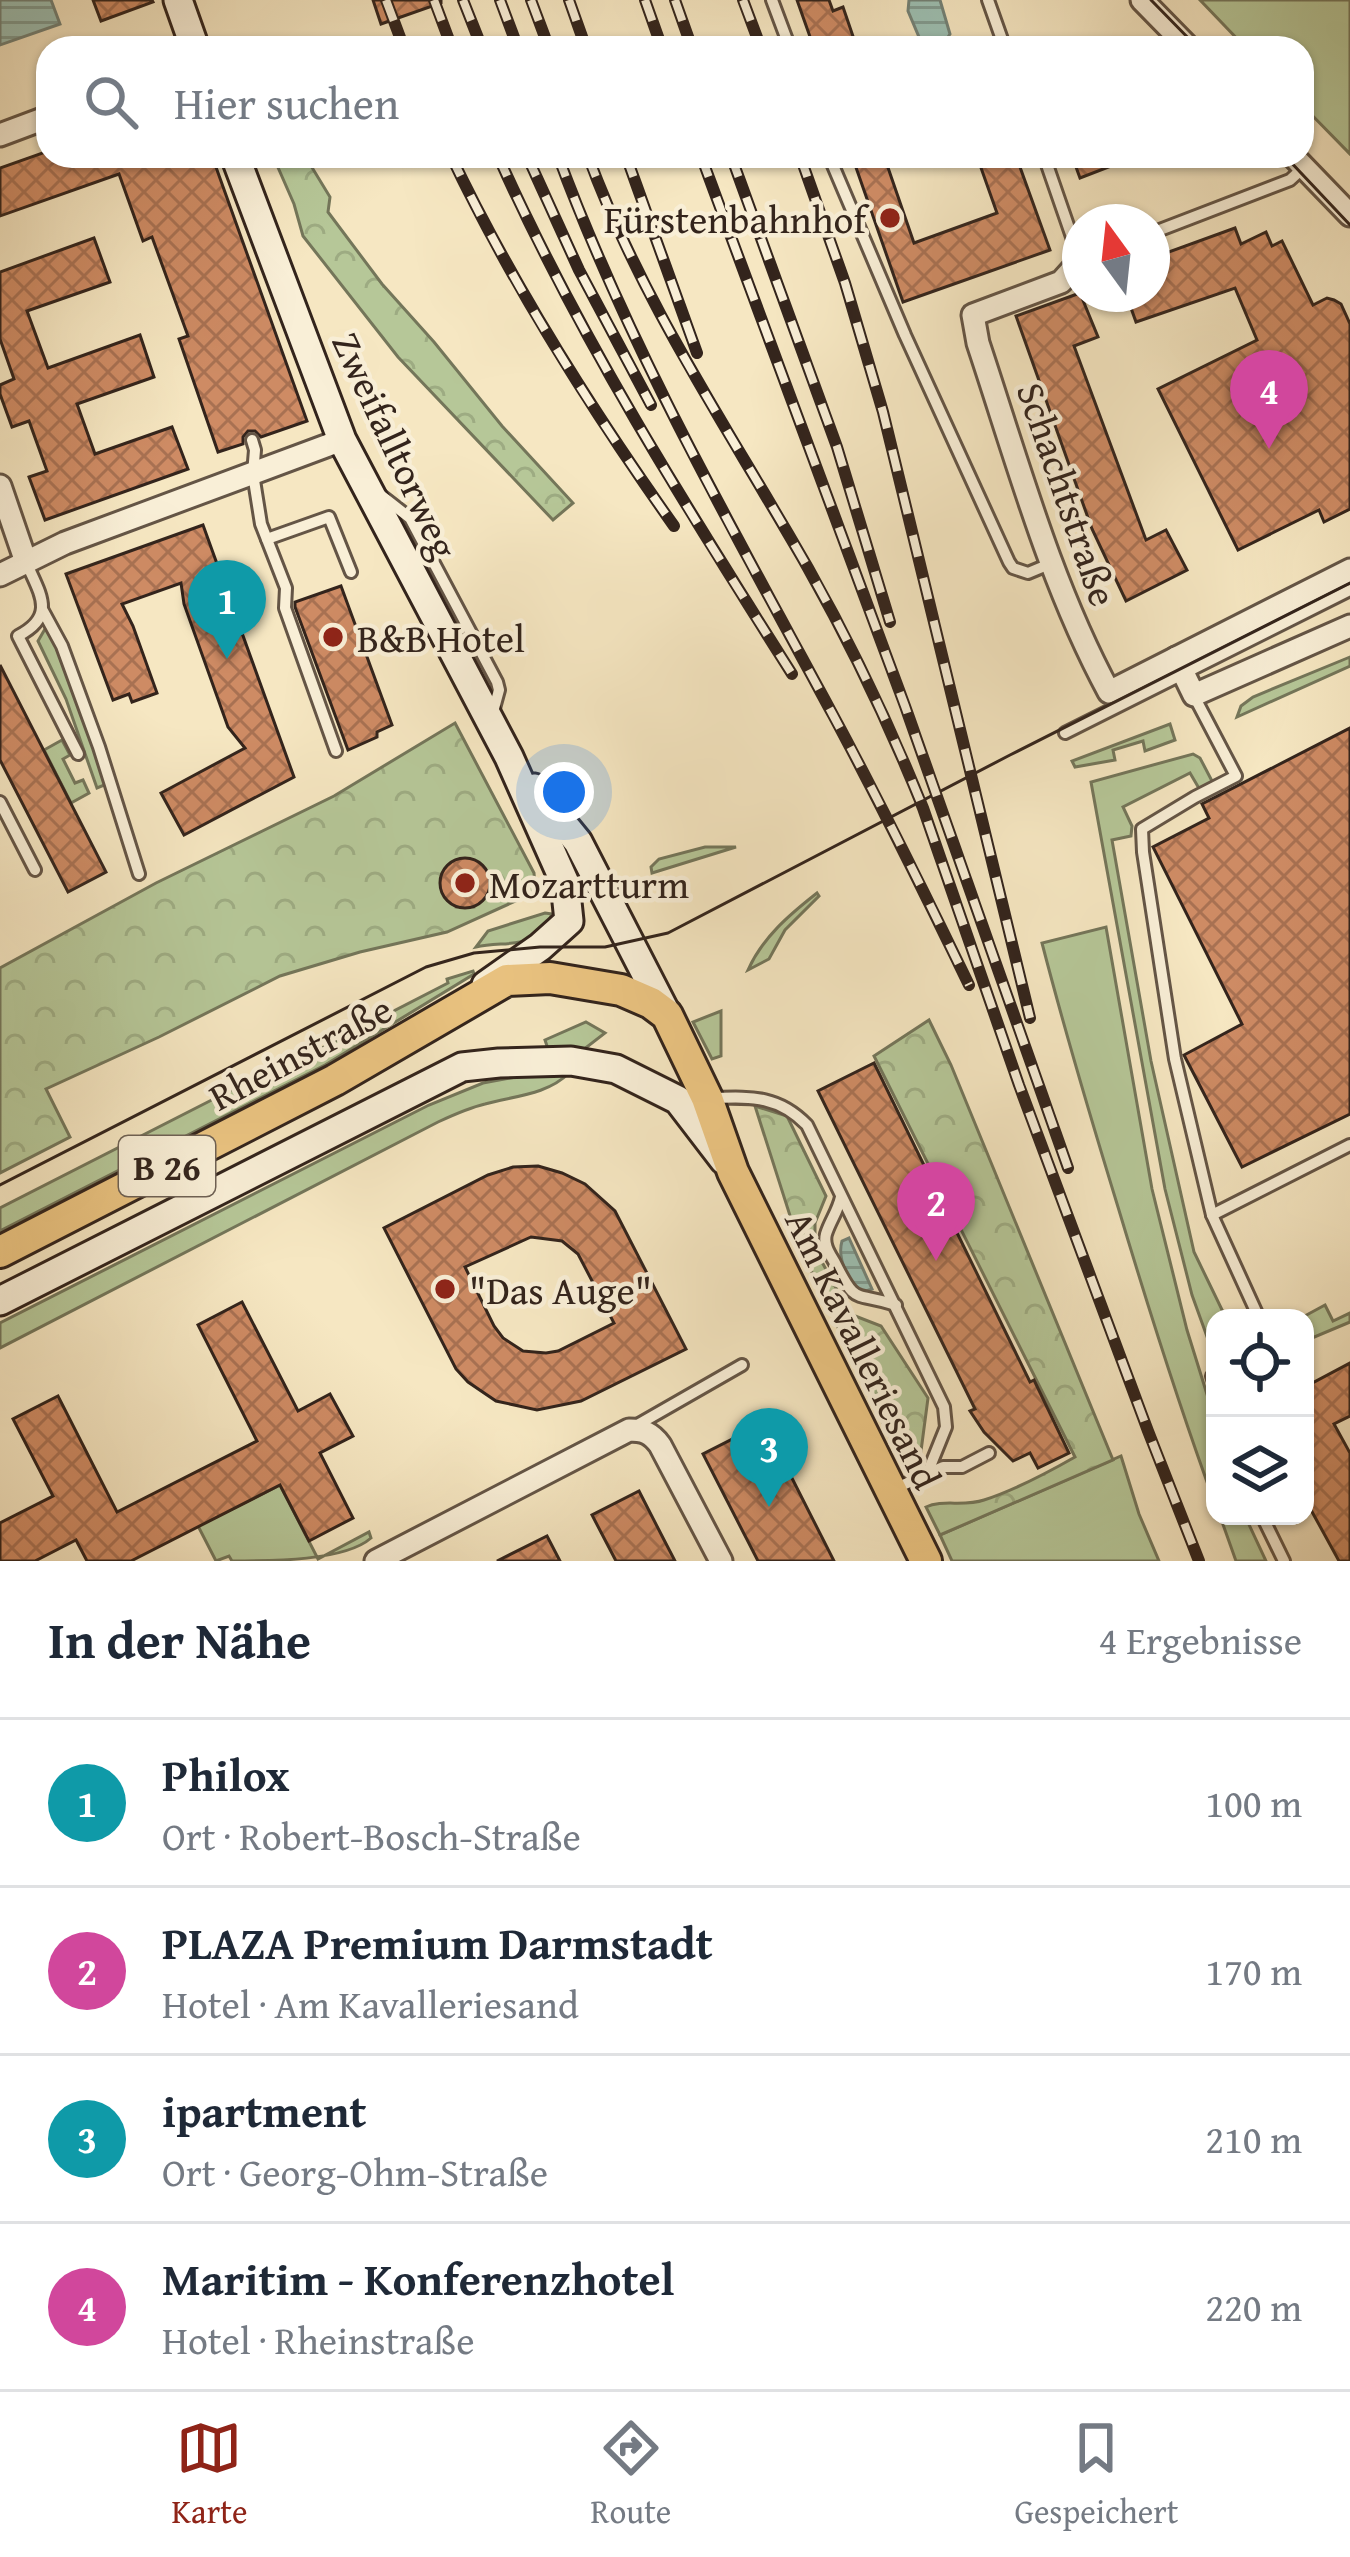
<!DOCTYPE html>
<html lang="de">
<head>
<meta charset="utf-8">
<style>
  :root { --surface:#fff; --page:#f2f2f3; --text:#1f2937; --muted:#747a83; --line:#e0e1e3; --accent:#8f2418 }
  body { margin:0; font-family:"Gentium Book Plus",serif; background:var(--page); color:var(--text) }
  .controls { position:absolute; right:36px; bottom:36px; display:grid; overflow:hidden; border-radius:24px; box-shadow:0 3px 9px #0004 }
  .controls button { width:108px; height:108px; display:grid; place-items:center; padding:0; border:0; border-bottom:3px solid var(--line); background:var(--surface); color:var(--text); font:60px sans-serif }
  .compass { position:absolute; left:1062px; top:204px; width:108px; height:108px; border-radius:50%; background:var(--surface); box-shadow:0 3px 9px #0004; rotate:345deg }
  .you { position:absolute; left:564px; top:792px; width:42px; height:42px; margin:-30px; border:9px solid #fff; border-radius:50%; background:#1a73e8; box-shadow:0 0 0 18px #1a73e833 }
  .badge { display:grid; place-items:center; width:78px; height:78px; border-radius:50%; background:var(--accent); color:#fff; font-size:39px; font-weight:700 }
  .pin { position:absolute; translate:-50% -99px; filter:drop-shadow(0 3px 6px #0008) }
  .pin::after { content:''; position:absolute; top:63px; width:42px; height:36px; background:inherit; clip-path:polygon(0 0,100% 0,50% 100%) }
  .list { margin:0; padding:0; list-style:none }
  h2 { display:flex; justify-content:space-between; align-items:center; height:156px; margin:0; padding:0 48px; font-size:51px }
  h2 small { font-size:39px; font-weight:400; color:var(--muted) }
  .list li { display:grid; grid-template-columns:78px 1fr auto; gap:36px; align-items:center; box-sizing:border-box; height:168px; padding:0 48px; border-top:3px solid var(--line) }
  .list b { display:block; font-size:45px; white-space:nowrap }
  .list p { margin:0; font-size:39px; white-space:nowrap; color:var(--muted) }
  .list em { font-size:39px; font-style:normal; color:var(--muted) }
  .icon { flex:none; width:66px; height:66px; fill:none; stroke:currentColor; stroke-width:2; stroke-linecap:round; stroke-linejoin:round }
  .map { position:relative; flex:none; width:1350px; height:1561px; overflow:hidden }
  .search { position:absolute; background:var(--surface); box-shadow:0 3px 9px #0004; left:36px; right:36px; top:36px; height:132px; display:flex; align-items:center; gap:30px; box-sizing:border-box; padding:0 42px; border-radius:36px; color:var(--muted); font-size:45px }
  .sheet { height:828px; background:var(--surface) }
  nav { display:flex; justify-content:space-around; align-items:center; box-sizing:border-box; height:168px; border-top:3px solid var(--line); background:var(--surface); font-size:33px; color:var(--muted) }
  nav a { display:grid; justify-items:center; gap:6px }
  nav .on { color:var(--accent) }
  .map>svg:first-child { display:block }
  .green { fill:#b6c798; stroke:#74765a; stroke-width:3 }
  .forest { fill:url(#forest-crowns); stroke:#74765a; stroke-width:3 }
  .water { fill:url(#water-rules); stroke:#738277; stroke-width:3 }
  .building { fill:url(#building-cross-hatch); stroke:#33241c; stroke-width:3; fill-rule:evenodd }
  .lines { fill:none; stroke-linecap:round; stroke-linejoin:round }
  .lane-casing { stroke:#645546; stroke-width:16 }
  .street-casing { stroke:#645546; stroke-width:27 }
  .secondary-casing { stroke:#33241c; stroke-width:33 }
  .primary-casing { stroke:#33241c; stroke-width:36 }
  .lane { stroke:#f9efd7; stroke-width:10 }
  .street { stroke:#f9efd7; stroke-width:21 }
  .secondary { stroke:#f9efd7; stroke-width:27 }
  .primary { stroke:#ebc481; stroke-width:30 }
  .tram { stroke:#33241c; stroke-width:3 }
  .rail-casing { stroke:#33241c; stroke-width:12 }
  .rail { stroke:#f9efd7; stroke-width:8; stroke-dasharray:22; stroke-linecap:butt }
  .poi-dot { fill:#8f2418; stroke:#f9efd7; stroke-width:4.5 }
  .labels { text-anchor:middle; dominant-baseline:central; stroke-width:9; stroke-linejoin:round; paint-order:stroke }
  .shield { fill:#f9efd7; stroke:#6e6154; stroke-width:3 }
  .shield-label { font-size:36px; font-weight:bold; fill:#33241c }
  .poi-label { font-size:39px; fill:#33241c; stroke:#f9efd7; text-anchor:start }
  .street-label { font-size:39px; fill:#33241c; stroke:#f9efd7 }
</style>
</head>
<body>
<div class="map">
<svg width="1350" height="1561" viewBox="0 0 1350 1561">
  <defs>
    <pattern id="forest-crowns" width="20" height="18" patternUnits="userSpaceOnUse" patternTransform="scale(3)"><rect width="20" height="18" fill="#b6c798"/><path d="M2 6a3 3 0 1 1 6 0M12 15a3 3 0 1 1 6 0" fill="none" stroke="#9dab82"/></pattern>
    <pattern id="water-rules" width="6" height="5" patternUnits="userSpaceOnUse" patternTransform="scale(3)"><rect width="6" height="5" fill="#9dc0b3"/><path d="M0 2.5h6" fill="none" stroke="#819c91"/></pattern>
    <pattern id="building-cross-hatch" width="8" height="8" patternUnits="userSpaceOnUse" patternTransform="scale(3)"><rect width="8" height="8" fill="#ce8b64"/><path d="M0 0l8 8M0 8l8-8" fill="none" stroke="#a87152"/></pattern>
  </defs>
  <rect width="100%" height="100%" fill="#f6e7c2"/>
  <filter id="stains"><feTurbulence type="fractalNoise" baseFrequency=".00167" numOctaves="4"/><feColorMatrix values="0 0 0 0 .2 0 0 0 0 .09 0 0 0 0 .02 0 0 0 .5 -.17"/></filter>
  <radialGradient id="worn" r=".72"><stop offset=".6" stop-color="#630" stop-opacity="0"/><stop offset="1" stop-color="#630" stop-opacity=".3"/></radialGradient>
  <g class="green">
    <path d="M 1200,0 L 1350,0 L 1350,154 L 1302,105 L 1302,48 L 1246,48 Z"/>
    <path d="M 45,629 L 53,635 L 107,784 L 97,788 L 66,699 L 38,641 Z"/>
    <path d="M 1350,657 L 1350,666 L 1237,717 L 1241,706 L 1253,697 Z"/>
    <path d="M 1170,724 L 1175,740 L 1145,751 L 1143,741 L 1113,750 L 1115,760 L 1075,767 L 1072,761 Z"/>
    <path d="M 62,740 L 70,755 L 63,759 L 75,783 L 83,780 L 89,793 L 71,803 L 44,750 Z"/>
    <path d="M 1193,754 L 1200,758 L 1213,783 L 1200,790 L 1190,773 L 1123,807 L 1132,826 L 1131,836 L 1112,840 L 1151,1061 L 1194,1252 L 1226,1318 L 1215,1318 L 1214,1356 L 1192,1295 L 1165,1189 L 1091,782 Z"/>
    <path d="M 705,847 L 736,847 L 652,873 L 651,867 L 659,859 Z"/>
    <path d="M 817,893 L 819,896 L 785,930 L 769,959 L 748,970 C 763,937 789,915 817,893 Z"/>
    <path d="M 545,913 L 552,914 C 538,952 507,940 476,947 L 488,931 Z"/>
    <path d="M 1106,927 L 1152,1189 L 1187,1330 L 1215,1420 L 1215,1504 C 1179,1406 1148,1307 1118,1207 C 1091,1119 1065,1032 1042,943 Z"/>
    <path d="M 473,971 L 474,974 L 325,1065 L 0,1231 L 0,1208 L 247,1082 L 250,1085 L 448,983 L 447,979 Z"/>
    <path d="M 721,1011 L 721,1056 L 712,1059 L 693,1022 Z"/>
    <path d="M 586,1022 L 605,1033 L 583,1050 L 548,1049 L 545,1040 Z"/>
    <path d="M 543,1072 L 569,1073 C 547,1095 513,1096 485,1104 C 468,1108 453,1115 438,1122 L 0,1348 L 0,1323 L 429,1105 L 483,1083 Z"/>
    <path d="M 1325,1305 L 1333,1321 L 1350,1313 L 1350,1322 L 1305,1341 L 1305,1318 L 1301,1318 Z"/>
    <path d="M 1121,1456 L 1139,1514 L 1159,1561 L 952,1561 L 940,1535 Z"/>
    <path d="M 280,1485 L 318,1559 L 369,1532 L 371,1538 C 345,1561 272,1561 232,1561 L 229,1556 L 216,1561 L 198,1526 Z"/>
    <path d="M 1220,1516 L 1245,1516 L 1266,1561 L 1236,1561 Z"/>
  </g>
  <g class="forest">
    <path d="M 273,156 L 305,156 L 330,197 L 328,212 L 382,284 L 434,342 L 502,426 L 573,503 L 553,520 L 398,357 L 303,236 L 294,204 Z"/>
    <path d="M 455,723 L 534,873 L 535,887 L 531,894 L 447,932 L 360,952 L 280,976 L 159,1037 L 46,1089 L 70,1137 L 0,1173 L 0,968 L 156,883 L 334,796 Z"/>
    <path d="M 929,1020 L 951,1065 L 1113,1460 L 940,1535 L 926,1507 C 942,1499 964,1507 984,1500 C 1015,1490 1047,1473 1075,1457 L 874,1056 Z"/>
    <path d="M 755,1106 L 787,1116 L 826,1196 L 815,1223 L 815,1249 L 850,1314 L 881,1326 L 928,1398 L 921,1451 L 899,1457 L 800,1247 Z"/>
  </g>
  <g class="water">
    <path d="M 0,0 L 51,0 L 60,24 L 0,45 Z"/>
    <path d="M 909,0 L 940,0 L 950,34 L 942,46 L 931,48 L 922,44 L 908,11 Z"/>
    <path d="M 849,1238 L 872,1289 L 863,1292 C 848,1284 837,1258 842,1241 Z"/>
  </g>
  <g class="building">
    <path d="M 93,0 L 152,0 L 153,2 L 101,21 Z"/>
    <path d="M 373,0 L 441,0 L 441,3 L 381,24 Z"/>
    <path d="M 797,0 L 829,0 L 833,11 L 843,7 L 857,48 L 814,48 Z"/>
    <path d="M 48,151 L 48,156 L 212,156 L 307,421 L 261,437 L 255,431 L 248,431 L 243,437 L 243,444 L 218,452 L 179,339 L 188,336 L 152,237 L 143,241 L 119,174 L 0,216 L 0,168 Z"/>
    <path d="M 852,156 L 884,156 L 914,243 L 997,213 L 980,165 L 1007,156 L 1016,156 L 1050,250 L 903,302 Z"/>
    <path d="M 1072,156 L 1132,156 L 1132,158 L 1080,178 Z"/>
    <path d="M 1235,228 L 1241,244 L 1266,232 L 1272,246 L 1282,241 L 1313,305 L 1327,298 L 1334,300 L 1341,304 L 1350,324 L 1350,509 L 1324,522 L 1319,510 L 1238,550 L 1158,389 L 1257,340 L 1235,288 L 1136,322 L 1126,294 L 1152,294 L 1152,276 L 1161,273 L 1155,257 Z"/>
    <path d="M 94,238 L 110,282 L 27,311 L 48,368 L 140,335 L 154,377 L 77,404 L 95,454 L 172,427 L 188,469 L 45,520 L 29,477 L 47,471 L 29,421 L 12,427 L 0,394 L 0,385 L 14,379 L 0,339 L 0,272 Z"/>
    <path d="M 1080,293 L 1098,337 L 1074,346 L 1146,540 L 1166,530 L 1187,570 L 1126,601 L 1092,529 L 1016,316 Z"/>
    <path d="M 203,525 L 294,777 L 184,835 L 161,793 L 245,748 L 228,727 L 184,604 L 181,583 L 122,604 L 133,626 L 157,693 L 132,702 L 129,694 L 113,700 L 66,574 Z"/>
    <path d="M 341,586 L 392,725 L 377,732 L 377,737 L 348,750 L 295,607 L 295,602 Z"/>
    <path d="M 0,665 L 106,872 L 68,892 L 0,760 Z"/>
    <path d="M 1350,728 L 1350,1114 L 1242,1167 L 1184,1055 L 1242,1024 L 1153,847 L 1209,818 L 1202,804 Z"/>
    <circle cx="465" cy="883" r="25"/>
    <path d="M 874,1063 L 1030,1382 L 1034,1380 L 1069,1453 L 1038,1468 L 1030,1453 L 1013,1461 L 984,1432 L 970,1411 L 975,1409 L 818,1091 Z"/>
    <path d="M 538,1166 L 562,1173 L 585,1184 L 615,1211 L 686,1349 L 581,1401 L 537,1410 L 496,1401 L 468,1382 L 456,1369 L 384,1228 L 488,1175 L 513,1167 ZM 531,1237 L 562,1241 L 578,1254 L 614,1323 L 558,1351 L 546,1353 L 523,1351 L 503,1338 L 494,1326 L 465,1267 Z"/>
    <path d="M 242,1302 L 298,1411 L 330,1394 L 353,1436 L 320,1453 L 353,1518 L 309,1541 L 280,1485 L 131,1561 L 87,1561 L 76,1540 L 35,1561 L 0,1561 L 0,1523 L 53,1496 L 13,1419 L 58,1396 L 117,1512 L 257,1441 L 198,1325 Z"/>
    <path d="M 1350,1363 L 1350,1416 L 1334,1424 L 1350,1453 L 1350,1561 L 1339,1561 L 1305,1499 L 1305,1387 Z"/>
    <path d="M 764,1423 L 834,1561 L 758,1561 L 703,1454 Z"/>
    <path d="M 639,1491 L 661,1534 L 675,1561 L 616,1561 L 592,1515 Z"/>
    <path d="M 547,1536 L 560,1561 L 497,1561 Z"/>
  </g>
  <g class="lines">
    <defs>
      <g id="lane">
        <path d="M 772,0 L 790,48"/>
        <path d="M 988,0 L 1005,48"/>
        <path d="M 829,156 L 905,335 L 1009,562 L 1013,568 L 1028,573 L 1052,563"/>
        <path d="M 1044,156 L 1080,260"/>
        <path d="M 1152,233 L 1290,180 L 1304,167"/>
        <path d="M 252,440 L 255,450 L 253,474 L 261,524 L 286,588 L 285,608 L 336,751"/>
        <path d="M 378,493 L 410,518 L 497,682 L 499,690 L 493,712"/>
        <path d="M 267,539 L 329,517 L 351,572"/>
        <path d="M 26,562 C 40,594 57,616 18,636 L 78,754"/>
        <path d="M 43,611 L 62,646 L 99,747 L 139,874"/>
        <path d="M 1194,696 L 1236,776 L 1195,797 L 1142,829 L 1143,852 L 1175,1059 L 1212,1215 L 1259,1318"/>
        <path d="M 1065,733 L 1350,590"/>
        <path d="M 0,802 L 35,870"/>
        <path d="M 712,1098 C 751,1097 778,1095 807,1125 L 944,1407 L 946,1427 L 927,1474"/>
        <path d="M 841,1197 C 838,1211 830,1221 826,1234 C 823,1245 830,1254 835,1263 C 857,1307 854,1291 896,1305"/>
        <path d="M 1212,1215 L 1350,1145"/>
        <path d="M 1212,1376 L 1215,1385"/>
        <path d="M 632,1428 L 742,1365"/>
        <path d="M 894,1489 L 943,1467 L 962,1467 L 989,1453"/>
        <path d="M 1262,1516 L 1284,1561"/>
      </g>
      <g id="street">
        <path d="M 1142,0 L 1189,48"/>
        <path d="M 0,135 L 48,117"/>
        <path d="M 1293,156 L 1350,215"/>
        <path d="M 1080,261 L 1061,282 L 973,315 L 978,343 C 1017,460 1050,583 1109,692 L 1350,570"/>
        <path d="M 0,486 L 26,562"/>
        <path d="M 0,575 L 65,543 L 342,440"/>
        <path d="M 1176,658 L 1194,695 L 1350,626"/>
        <path d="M 376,1561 L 629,1430 C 644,1430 651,1433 660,1445 L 721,1561"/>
      </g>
      <g id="secondary">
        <path d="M 178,0 L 195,48"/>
        <path d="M 235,156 L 342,440 L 509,757 L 565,883 L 569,921 L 540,947 L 486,985"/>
        <path d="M 534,788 L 578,842 L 667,1015"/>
        <path d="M 0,1301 L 462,1067 L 499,1063 L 571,1061 L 616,1069 L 678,1100 L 724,1160"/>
      </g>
      <path id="primary" d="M 0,1252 L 335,1080 L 507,980 L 550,978 L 621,990 L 651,1003 L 667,1015 L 707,1098 L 733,1172 L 926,1561"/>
    </defs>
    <use href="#lane" class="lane-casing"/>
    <use href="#street" class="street-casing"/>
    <use href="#secondary" class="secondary-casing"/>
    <use href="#primary" class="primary-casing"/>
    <use href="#lane" class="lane"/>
    <use href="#street" class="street"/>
    <use href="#secondary" class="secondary"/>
    <use href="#primary" class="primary"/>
    <g class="tram">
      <path d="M 1151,0 L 1198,48"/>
      <path d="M 1285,156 L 1350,225"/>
      <path d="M 0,1185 L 426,967 L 474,953 L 540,947 L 605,947 L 668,933 L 1010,755 L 1350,583"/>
    </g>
    <defs>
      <g id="rail">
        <path d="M 386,0 L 404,48"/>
        <path d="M 434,0 L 452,48"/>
        <path d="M 463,0 L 482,48"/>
        <path d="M 500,0 L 518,48"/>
        <path d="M 531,0 L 549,48"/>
        <path d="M 569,0 L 586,48"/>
        <path d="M 645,0 L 662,48"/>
        <path d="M 675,0 L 692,48"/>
        <path d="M 743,0 L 761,48"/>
        <path d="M 451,156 C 513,286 591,409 674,526"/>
        <path d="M 498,156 C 580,339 685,505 792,674"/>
        <path d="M 527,156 L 579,270 L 651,405"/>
        <path d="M 558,156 C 630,350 735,533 833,715 C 881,804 925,894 969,985"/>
        <path d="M 588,156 C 642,303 731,433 808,568 C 852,646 890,726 923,808 L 1019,1085 L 1148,1431 L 1199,1561"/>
        <path d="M 626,156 L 697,353"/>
        <path d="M 701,156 L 905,706 L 1068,1168"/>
        <path d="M 731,156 L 837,447 L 890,622"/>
        <path d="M 800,156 L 845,283 L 883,412 L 1030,1018"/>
      </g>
    </defs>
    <use href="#rail" class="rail-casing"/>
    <use href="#rail" class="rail"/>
  </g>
  <g class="poi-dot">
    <circle cx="890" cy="218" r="12"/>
    <circle cx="333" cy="637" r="12"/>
    <circle cx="465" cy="883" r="12"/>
    <circle cx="445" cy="1289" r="12"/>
  </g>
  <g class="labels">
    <rect class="shield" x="119" y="1136" width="96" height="60" rx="9"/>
    <g class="shield-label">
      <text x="167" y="1166">B 26</text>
    </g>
    <g class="poi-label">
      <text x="866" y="218" text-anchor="end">Fürstenbahnhof</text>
      <text x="357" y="637">B&amp;B Hotel</text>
      <text x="489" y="883">Mozartturm</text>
      <text x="469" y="1289">"Das Auge"</text>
    </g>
    <g class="street-label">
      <text transform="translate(396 445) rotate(65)">Zweifalltorweg</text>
      <text transform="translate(1068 494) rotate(71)">Schachtstraße</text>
      <text transform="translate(300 1052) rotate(-28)">Rheinstraße</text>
      <text transform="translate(864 1349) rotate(64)">Am Kavalleriesand</text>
    </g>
  </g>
  <rect width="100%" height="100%" filter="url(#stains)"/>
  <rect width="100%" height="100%" fill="url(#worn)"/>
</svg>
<div class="controls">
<button><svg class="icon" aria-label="locate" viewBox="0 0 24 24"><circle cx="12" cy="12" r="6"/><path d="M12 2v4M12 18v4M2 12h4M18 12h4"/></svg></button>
<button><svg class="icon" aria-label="layers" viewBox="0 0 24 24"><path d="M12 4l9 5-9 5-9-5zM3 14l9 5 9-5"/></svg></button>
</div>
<svg class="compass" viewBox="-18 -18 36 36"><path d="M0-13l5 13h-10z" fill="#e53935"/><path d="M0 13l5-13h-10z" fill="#747a83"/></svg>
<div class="you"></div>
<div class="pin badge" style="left:227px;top:659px;background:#0f9aa8">1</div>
<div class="pin badge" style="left:936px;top:1261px;background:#d1479c">2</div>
<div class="pin badge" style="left:769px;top:1507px;background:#0f9aa8">3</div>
<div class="pin badge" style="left:1269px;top:449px;background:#d1479c">4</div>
<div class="search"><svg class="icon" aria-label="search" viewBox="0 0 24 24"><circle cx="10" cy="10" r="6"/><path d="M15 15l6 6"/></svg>Hier suchen</div>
</div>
<section class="sheet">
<h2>In der Nähe<small>4 Ergebnisse</small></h2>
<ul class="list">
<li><span class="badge" style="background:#0f9aa8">1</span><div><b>Philox</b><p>Ort · Robert-Bosch-Straße</p></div><em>100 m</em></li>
<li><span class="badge" style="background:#d1479c">2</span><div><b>PLAZA Premium Darmstadt</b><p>Hotel · Am Kavalleriesand</p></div><em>170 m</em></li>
<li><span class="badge" style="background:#0f9aa8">3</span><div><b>ipartment</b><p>Ort · Georg-Ohm-Straße</p></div><em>210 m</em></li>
<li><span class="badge" style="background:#d1479c">4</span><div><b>Maritim - Konferenzhotel</b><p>Hotel · Rheinstraße</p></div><em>220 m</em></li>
</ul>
</section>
<nav>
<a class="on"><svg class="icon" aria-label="map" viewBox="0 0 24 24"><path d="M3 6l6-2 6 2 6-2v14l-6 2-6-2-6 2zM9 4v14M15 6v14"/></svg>Karte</a>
<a><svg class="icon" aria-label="directions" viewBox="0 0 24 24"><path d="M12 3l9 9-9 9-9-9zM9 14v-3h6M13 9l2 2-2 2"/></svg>Route</a>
<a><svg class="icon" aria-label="saved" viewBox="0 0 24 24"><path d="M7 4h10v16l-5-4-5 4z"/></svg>Gespeichert</a>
</nav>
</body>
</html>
